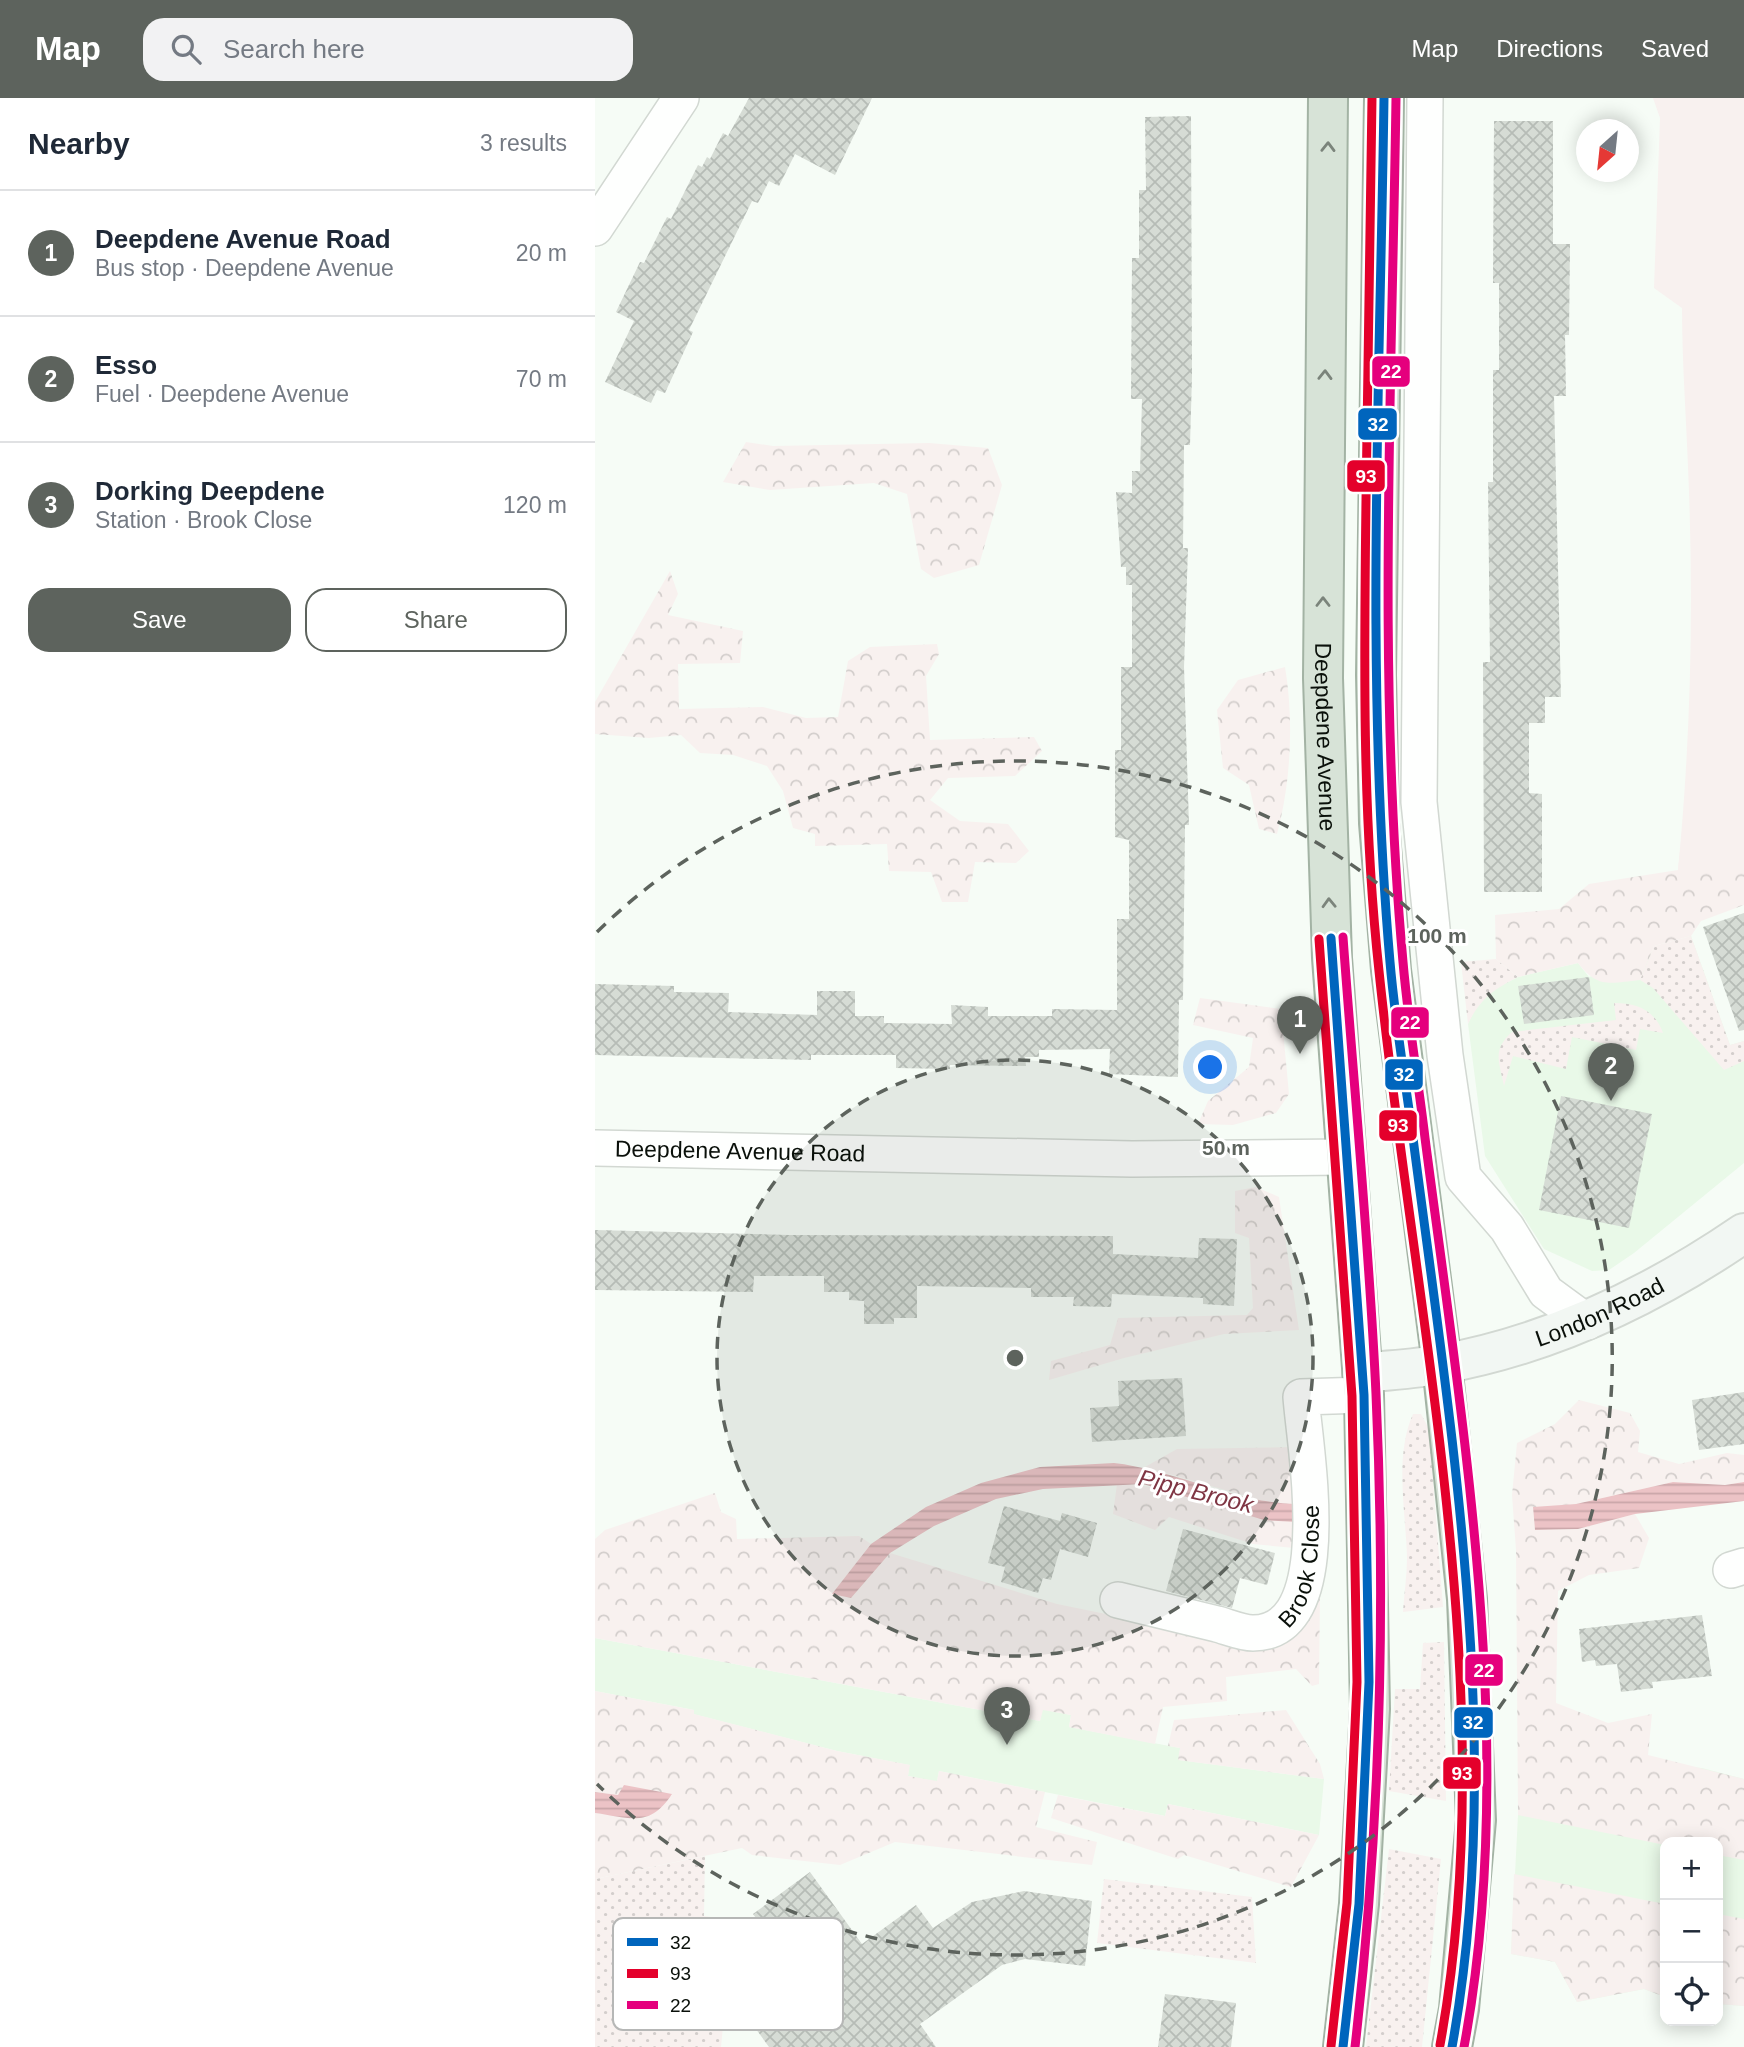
<!DOCTYPE html>
<html lang="en">
<head>
<meta charset="utf-8">
<style>
  :root { --surface:#fff; --page:#f2f2f3; --text:#1f2937; --muted:#747a83; --line:#e0e1e3; --accent:#5d635d }
  body { margin:0; font-family:Helvetica,sans-serif; background:var(--page); color:var(--text) }
  .controls { position:absolute; right:21px; bottom:21px; display:grid; overflow:hidden; border-radius:14px; box-shadow:0 4px 18px #0003 }
  .controls button { width:63px; height:63px; display:grid; place-items:center; padding:0; border:0; border-bottom:2px solid var(--line); background:var(--surface); color:var(--text); font:35px sans-serif }
  .compass { position:absolute; left:981px; top:21px; width:63px; height:63px; border-radius:50%; background:var(--surface); box-shadow:0 4px 18px #0003; rotate:207deg }
  .you { position:absolute; left:616px; top:970px; width:24px; height:24px; margin:-18px; border:5px solid #fff; border-radius:50%; background:#1a73e8; box-shadow:0 0 0 10px #1a73e833 }
  .badge { display:grid; place-items:center; width:46px; height:46px; border-radius:50%; background:var(--accent); color:#fff; font-size:23px; font-weight:700 }
  .pin { position:absolute; translate:-50% -58px; filter:drop-shadow(0 2px 4px #0008) }
  .pin::after { content:''; position:absolute; top:37px; width:24px; height:21px; background:inherit; clip-path:polygon(0 0,100% 0,50% 100%) }
  .list { margin:0; padding:0; list-style:none }
  h2 { display:flex; justify-content:space-between; align-items:center; height:91px; margin:0; padding:0 28px; font-size:30px }
  h2 small { font-size:23px; font-weight:400; color:var(--muted) }
  .list li { display:grid; grid-template-columns:46px 1fr auto; gap:21px; align-items:center; box-sizing:border-box; height:126px; padding:0 28px; border-top:2px solid var(--line) }
  .list b { display:block; font-size:26px; white-space:nowrap }
  .list p { margin:0; font-size:23px; white-space:nowrap; color:var(--muted) }
  .list em { font-size:23px; font-style:normal; color:var(--muted) }
  .actions { display:flex; gap:14px; padding:21px 28px }
  .actions a { flex:1; padding:16px 0; border:2px solid var(--accent); border-radius:21px; text-align:center; font-size:24px; color:var(--accent) }
  .actions .main { background:var(--accent); color:#fff }
  .icon { flex:none; width:38px; height:38px; fill:none; stroke:currentColor; stroke-width:2; stroke-linecap:round; stroke-linejoin:round }
  .map { position:relative; flex:none; width:1149px; height:1949px; overflow:hidden }
  header { display:flex; align-items:center; gap:42px; box-sizing:border-box; height:98px; padding:0 35px; background:var(--accent); color:#fff }
  header strong { font-size:33px }
  nav { display:flex; gap:38px; margin-inline-start:auto; font-size:24px }
  .search { width:490px; height:63px; background:var(--page); display:flex; align-items:center; gap:18px; box-sizing:border-box; padding:0 24px; border-radius:21px; color:var(--muted); font-size:26px }
  main { display:flex }
  aside { flex:1; background:var(--surface) }
  .map>svg:first-child { display:block }
  .built { fill:#e9f9e8 }
  .grass { fill:url(#grass-dots) }
  .forest { fill:url(#forest-crowns) }
  .park { fill:#f8f1ef }
  .water { fill:url(#water-rules) }
  .building { fill:url(#building-cross-hatch) }
  .lines { fill:none; stroke-linecap:round; stroke-linejoin:round }
  .street-casing { stroke:#d2d8d2; stroke-width:38 }
  .secondary-casing { stroke:#d2d8d2; stroke-width:42 }
  .highway-casing { stroke:#a3b3a4; stroke-width:42 }
  .street { stroke:#fefffe; stroke-width:35 }
  .secondary { stroke:#f2f7f3; stroke-width:38 }
  .highway { stroke:#d7e3d7; stroke-width:38 }
  .bus-1-casing { stroke:#fff; stroke-width:14 }
  .bus-2-casing { stroke:#fff; stroke-width:14 }
  .bus-3-casing { stroke:#fff; stroke-width:14 }
  .bus-1 { stroke:#0065bd; stroke-width:9 }
  .bus-2 { stroke:#e4002b; stroke-width:9 }
  .bus-3 { stroke:#e5007d; stroke-width:9 }
  .oneway { stroke:#7b847b }
  .ring { fill:none; stroke:#5d635d; stroke-width:3.5; stroke-dasharray:12 9 }
  .labels { text-anchor:middle; dominant-baseline:central; stroke-width:6; stroke-linejoin:round; paint-order:stroke }
  .street-label { font-size:23px; fill:#0a100a; stroke:#fff }
  .water-label { font-size:24px; font-style:italic; fill:#7f3543; stroke:#fff }
  .key { fill:#fff; stroke:#b6b7b6; stroke-width:2 }
  .key-label { font-size:19px; fill:#0a100a }
  .centre { fill:#5d635d; stroke:#fff; stroke-width:3.5 }
  .ring-label { font-size:21px; text-anchor:middle; font-weight:bold; fill:#5d635d; stroke:#fff; stroke-width:6; stroke-linejoin:round; paint-order:stroke }
  .line-badge { stroke:#fff; stroke-width:2.5 }
  .badge-label { font-size:19px; text-anchor:middle; font-weight:bold; fill:#fff }
</style>
</head>
<body>
<header>
<strong>Map</strong>
<div class="search"><svg class="icon" aria-label="search" viewBox="0 0 24 24"><circle cx="10" cy="10" r="6"/><path d="M15 15l6 6"/></svg>Search here</div>
<nav><a>Map</a><a>Directions</a><a>Saved</a></nav>
</header>
<main>
<aside>
<h2>Nearby<small>3 results</small></h2>
<ul class="list">
<li><span class="badge">1</span><div><b>Deepdene Avenue Road</b><p>Bus stop · Deepdene Avenue</p></div><em>20 m</em></li>
<li><span class="badge">2</span><div><b>Esso</b><p>Fuel · Deepdene Avenue</p></div><em>70 m</em></li>
<li><span class="badge">3</span><div><b>Dorking Deepdene</b><p>Station · Brook Close</p></div><em>120 m</em></li>
</ul>
<div class="actions"><a class="main">Save</a><a>Share</a></div>
</aside>
<div class="map">
<svg width="1149" height="1949" viewBox="0 0 1149 1949">
  <defs>
    <pattern id="grass-dots" width="8" height="8" patternUnits="userSpaceOnUse" patternTransform="scale(1.75)"><rect width="8" height="8" fill="#f8f1ef"/><path d="M2 2h.1M6 6h.1" fill="none" stroke="#d3cecc" stroke-width="1.8" stroke-linecap="round"/></pattern>
    <pattern id="forest-crowns" width="20" height="18" patternUnits="userSpaceOnUse" patternTransform="scale(1.75)"><rect width="20" height="18" fill="#f8f1ef"/><path d="M2 6a3 3 0 1 1 6 0M12 15a3 3 0 1 1 6 0" fill="none" stroke="#d3cecc"/></pattern>
    <pattern id="water-rules" width="6" height="5" patternUnits="userSpaceOnUse" patternTransform="scale(1.75)"><rect width="6" height="5" fill="#ecc3c6"/><path d="M0 2.5h6" fill="none" stroke="#c9a6a9"/></pattern>
    <pattern id="building-cross-hatch" width="8" height="8" patternUnits="userSpaceOnUse" patternTransform="scale(1.75)"><rect width="8" height="8" fill="#d6dcd5"/><path d="M0 0l8 8M0 8l8-8" fill="none" stroke="#b6bcb6"/></pattern>
  </defs>
  <rect width="100%" height="100%" fill="#f6fcf6"/>
  <g class="built">
    <path d="M 1096,838 L 1135,947 L 1149,943 L 1149,1065 L 1039,1155 L 1014,1172 L 997,1173 L 949,1151 L 890,1058 L 873,926 L 882,906 L 899,891 L 923,879 L 983,865 L 994,879 Z"/>
    <path d="M 0,1540 L 445,1623 L 447,1611 L 476,1617 L 474,1629 L 585,1650 L 584,1662 L 729,1681 L 724,1737 L 573,1706 L 570,1718 L 344,1673 L 342,1684 L 313,1678 L 314,1667 L 242,1653 L 98,1616 L 99,1612 L 0,1593 Z"/>
    <path d="M 967,1659 L 1107,1670 L 1149,1681 L 1149,1908 L 1123,1906 L 1123,1744 L 1070,1744 L 1070,1899 L 1049,1891 L 982,1904 L 960,1864 L 916,1856 L 923,1717 Z"/>
  </g>
  <g class="grass">
    <path d="M 1096,838 L 1135,947 L 1149,943 L 1149,963 L 1129,972 L 1058,890 L 1045,882 L 1059,848 Z"/>
    <path d="M 901,861 L 923,879 C 899,891 885,901 873,926 L 866,864 Z"/>
    <path d="M 1019,905 C 1042,905 1060,912 1068,935 L 1045,931 L 1041,952 L 977,939 L 971,971 L 918,958 L 909,988 C 904,963 897,952 917,934 L 1021,922 Z"/>
    <path d="M 818,1316 L 826,1316 L 834,1331 L 848,1509 L 808,1514 C 809,1496 812,1478 812,1460 C 811,1415 799,1358 818,1316 Z"/>
    <path d="M 849,1544 L 851,1703 L 794,1693 L 800,1591 L 825,1591 L 828,1545 Z"/>
    <path d="M 794,1751 L 846,1761 L 827,1949 L 771,1949 Z"/>
    <path d="M 110,1758 L 109,1818 L 138,1822 L 126,1949 L 0,1949 L 0,1781 Z"/>
    <path d="M 509,1781 L 657,1799 L 661,1865 L 502,1845 Z"/>
  </g>
  <g class="forest">
    <path d="M 151,344 L 178,348 L 334,345 L 393,350 L 407,387 L 384,467 L 339,480 L 326,471 L 312,396 L 279,385 L 175,392 L 128,384 Z"/>
    <path d="M 75,473 L 83,496 L 73,517 L 148,533 L 145,565 L 83,566 L 84,611 L 168,609 L 211,620 L 243,619 L 253,563 L 275,549 L 342,546 L 344,556 L 331,578 L 335,642 L 439,639 L 447,653 L 420,678 L 353,680 L 335,702 L 365,723 L 413,726 L 434,753 L 421,765 L 380,764 L 373,804 L 347,804 L 336,774 L 294,773 L 292,746 L 220,748 L 220,736 L 198,730 L 188,693 L 172,668 L 138,657 L 105,655 L 86,637 L 54,640 L 0,636 L 0,604 Z"/>
    <path d="M 690,569 C 699,622 696,684 682,736 L 664,731 L 654,687 L 628,670 L 622,612 L 643,582 Z"/>
    <path d="M 1149,674 L 1149,807 L 1106,823 L 1096,838 L 1059,848 L 1045,882 C 1015,885 1003,891 983,865 L 923,879 L 901,861 L 900,817 L 964,811 L 994,786 L 1083,772 L 1088,725 Z"/>
    <path d="M 605,900 L 686,911 L 694,996 L 681,1015 L 638,1027 L 603,1026 L 613,1003 L 654,969 L 658,940 L 598,927 Z"/>
    <path d="M 661,1089 L 684,1099 L 704,1232 L 629,1236 L 529,1260 L 454,1282 L 456,1263 L 515,1247 L 523,1220 L 652,1217 L 658,1210 L 654,1140 L 640,1135 L 640,1093 Z"/>
    <path d="M 984,1302 L 1035,1315 L 1045,1333 L 1043,1354 L 1084,1366 L 1132,1355 L 1149,1357 L 1149,1384 L 1130,1387 L 1078,1384 L 981,1406 L 938,1410 L 940,1432 L 983,1431 L 1040,1416 L 1054,1440 L 1044,1470 L 994,1477 L 963,1493 L 961,1605 L 1013,1625 L 1057,1616 L 1053,1657 L 1149,1681 L 1149,1762 L 1123,1757 L 1123,1744 L 1070,1747 L 923,1717 L 921,1452 L 917,1397 L 922,1345 L 960,1326 Z"/>
    <path d="M 701,1349 L 701,1406 L 679,1406 L 550,1369 L 582,1351 Z"/>
    <path d="M 522,1386 C 584,1386 638,1421 700,1424 L 699,1450 L 658,1446 L 574,1419 L 560,1432 L 518,1416 Z"/>
    <path d="M 120,1395 L 126,1414 L 141,1421 L 142,1441 L 264,1438 L 276,1446 L 238,1496 L 256,1500 L 295,1455 L 462,1506 L 584,1531 L 713,1511 L 725,1494 L 724,1586 L 717,1588 L 701,1571 L 631,1579 L 632,1603 L 568,1609 L 560,1646 L 474,1629 L 476,1617 L 448,1612 L 445,1623 L 0,1540 L 0,1441 L 10,1432 Z"/>
    <path d="M 0,1593 L 99,1612 L 99,1616 L 242,1653 L 315,1667 L 313,1678 L 342,1683 L 344,1673 L 450,1694 L 441,1729 L 502,1744 L 497,1767 L 300,1744 L 245,1767 L 157,1757 L 147,1750 L 0,1781 L 0,1715 L 50,1720 L 77,1697 L 30,1688 L 23,1697 L 0,1694 Z"/>
    <path d="M 691,1612 L 725,1666 L 729,1681 L 583,1662 L 585,1650 L 573,1648 L 579,1622 Z"/>
    <path d="M 463,1697 L 570,1718 L 573,1706 L 724,1737 L 696,1789 L 589,1757 L 583,1761 L 456,1720 Z"/>
    <path d="M 919,1776 L 1070,1806 L 1070,1899 L 1049,1891 L 982,1904 L 960,1864 L 916,1856 Z"/>
    <path d="M 1123,1816 L 1149,1821 L 1149,1908 L 1123,1906 Z"/>
  </g>
  <path class="park" d="M 1058,0 L 1149,0 L 1149,772 L 1083,772 C 1096,638 1099,504 1093,369 C 1091,315 1087,263 1087,210 L 1059,190 L 1065,20 Z"/>
  <g class="water">
    <path d="M 519,1365 C 581,1372 639,1405 701,1406 L 700,1424 L 669,1422 L 548,1386 L 448,1391 L 401,1401 L 339,1428 L 295,1455 L 256,1500 L 237,1496 L 276,1446 L 331,1409 L 386,1385 L 445,1369 Z"/>
    <path d="M 1078,1384 L 1130,1387 L 1149,1384 L 1149,1403 L 1040,1416 L 983,1431 L 940,1432 L 938,1409 L 981,1406 Z"/>
    <path d="M 29,1687 L 77,1696 C 55,1730 36,1720 0,1715 L 0,1694 L 23,1697 Z"/>
  </g>
  <g class="building">
    <path d="M 154,0 L 277,0 L 240,77 L 200,56 L 184,88 L 174,83 L 163,105 L 157,103 L 94,232 L 98,234 L 70,295 L 62,292 L 56,305 L 10,284 L 39,223 L 21,214 L 45,164 L 49,165 L 72,119 L 76,121 L 103,67 L 107,69 L 112,59 L 115,61 L 128,35 L 133,38 Z"/>
    <path d="M 596,18 L 597,278 L 595,347 L 589,347 L 588,450 L 593,450 L 589,569 L 594,727 L 590,727 L 588,902 L 584,902 L 583,979 L 514,976 L 515,951 L 444,952 L 444,959 L 430,959 L 431,968 L 355,967 L 355,971 L 301,970 L 301,957 L 216,957 L 216,962 L 0,957 L 0,886 L 79,888 L 79,894 L 134,895 L 133,914 L 222,917 L 222,893 L 260,893 L 260,918 L 289,918 L 289,925 L 357,926 L 356,907 L 393,909 L 393,918 L 457,918 L 457,911 L 522,912 L 522,821 L 534,821 L 534,742 L 520,739 L 520,652 L 526,652 L 526,569 L 537,569 L 537,487 L 531,487 L 531,469 L 526,469 L 521,394 L 537,395 L 537,373 L 545,373 L 547,301 L 536,301 L 537,160 L 544,160 L 544,92 L 551,92 L 550,19 Z"/>
    <path d="M 899,23 L 958,23 L 958,146 L 975,146 L 974,237 L 970,237 L 971,298 L 959,298 L 966,599 L 950,599 L 950,625 L 934,625 L 934,695 L 947,696 L 947,794 L 889,794 L 888,564 L 895,564 L 893,384 L 898,384 L 898,272 L 904,272 L 904,185 L 898,185 Z"/>
    <path d="M 1149,815 L 1149,932 L 1144,933 L 1108,829 Z"/>
    <path d="M 994,879 L 999,917 L 929,926 L 923,888 Z"/>
    <path d="M 966,998 L 1057,1016 L 1034,1130 L 944,1112 Z"/>
    <path d="M 0,1132 L 194,1137 L 518,1138 L 518,1156 L 603,1160 L 604,1140 L 642,1141 L 639,1208 L 608,1206 L 608,1200 L 517,1196 L 516,1209 L 478,1208 L 479,1199 L 436,1199 L 436,1190 L 322,1188 L 322,1220 L 299,1220 L 299,1226 L 269,1226 L 269,1203 L 254,1202 L 254,1194 L 229,1194 L 229,1178 L 159,1178 L 158,1194 L 0,1192 Z"/>
    <path d="M 587,1280 L 591,1338 L 497,1344 L 495,1310 L 524,1308 L 523,1283 Z"/>
    <path d="M 1149,1294 L 1149,1346 L 1104,1352 L 1097,1302 Z"/>
    <path d="M 409,1408 L 465,1423 L 467,1415 L 502,1425 L 493,1459 L 465,1451 L 456,1482 L 448,1480 L 443,1495 L 406,1484 L 410,1469 L 393,1465 Z"/>
    <path d="M 588,1431 L 680,1455 L 672,1487 L 645,1480 L 637,1510 L 571,1493 Z"/>
    <path d="M 1107,1517 L 1117,1578 L 1057,1584 L 1058,1590 L 1026,1594 L 1022,1566 L 1001,1568 L 1000,1562 L 987,1564 L 984,1531 Z"/>
    <path d="M 215,1774 L 267,1846 L 321,1807 L 338,1830 L 377,1804 L 429,1793 L 497,1803 L 490,1868 L 430,1861 L 407,1867 L 325,1926 L 341,1949 L 174,1949 L 158,1927 L 210,1889 L 158,1816 Z"/>
    <path d="M 570,1896 L 641,1905 L 636,1949 L 563,1949 Z"/>
  </g>
  <g class="lines">
    <defs>
      <g id="street">
        <path d="M 830,0 L 824,704 L 850,957 L 868,1079 L 912,1130 L 951,1194 L 992,1224"/>
        <path d="M 0,130 L 86,0"/>
        <path id="s1" d="M 0,1050 L 537,1061 L 751,1059"/>
        <path d="M 1136,1472 L 1149,1468"/>
        <path id="s2" d="M 523,1502 C 556,1510 589,1518 622,1526 C 633,1529 647,1535 658,1535 C 744,1535 710,1352 706,1299 L 769,1297"/>
      </g>
      <g id="secondary">
        <path id="s3" d="M 767,1275 C 794,1272 821,1271 847,1266 C 957,1246 1057,1198 1149,1135"/>
      </g>
      <g id="highway">
        <path id="s4" d="M 733,0 L 728,580 L 737,860 L 769,1297 L 775,1611 L 764,1806 L 748,1949"/>
        <path d="M 789,0 L 781,577 L 784,725 L 796,872 L 847,1266 L 872,1501 L 881,1722 L 864,1911 L 857,1949"/>
      </g>
    </defs>
    <use href="#street" class="street-casing"/>
    <use href="#secondary" class="secondary-casing"/>
    <use href="#highway" class="highway-casing"/>
    <use href="#street" class="street"/>
    <use href="#secondary" class="secondary"/>
    <use href="#highway" class="highway"/>
    <defs>
      <g id="bus-1">
        <path d="M 789,0 C 785,288 770,577 795,864 C 800,923 810,981 818,1040 C 856,1335 911,1654 857,1949"/>
        <path d="M 736,840 L 769,1297 L 774,1584 L 764,1806 L 748,1949"/>
      </g>
      <g id="bus-2">
        <path d="M 777,0 C 775,134 773,268 771,402 C 769,560 767,716 784,873 C 820,1222 909,1598 845,1947"/>
        <path d="M 724,841 L 757,1298 L 762,1584 L 752,1805 L 736,1948"/>
      </g>
      <g id="bus-3">
        <path d="M 801,0 C 797,288 782,578 808,864 C 813,923 823,981 830,1040 C 868,1334 924,1654 869,1949"/>
        <path d="M 748,839 C 759,991 774,1144 781,1296 C 791,1514 785,1732 760,1949"/>
      </g>
    </defs>
    <use href="#bus-1" class="bus-1-casing"/>
    <use href="#bus-2" class="bus-2-casing"/>
    <use href="#bus-3" class="bus-3-casing"/>
    <use href="#bus-1" class="bus-1"/>
    <use href="#bus-2" class="bus-2"/>
    <use href="#bus-3" class="bus-3"/>
  </g>
  <defs><path id="oneway-chevron" d="M-2-3.5L2.5 0L-2 3.5" fill="none" stroke-width="1.6" stroke-linecap="round" stroke-linejoin="round" transform="scale(1.75)"/></defs>
  <g class="oneway">
    <use href="#oneway-chevron" transform="translate(733 49) rotate(-89)"/>
    <use href="#oneway-chevron" transform="translate(730 277) rotate(-89)"/>
    <use href="#oneway-chevron" transform="translate(728 504) rotate(-90)"/>
    <use href="#oneway-chevron" transform="translate(734 805) rotate(-92)"/>
  </g>
  <circle cx="420" cy="1260" r="298" fill="#5d635d" fill-opacity=".12"/>
  <g class="ring">
    <circle cx="420" cy="1260" r="298"/>
    <path d="M2 834A597 597 0 1 1 2 1686"/>
  </g>
  <g class="labels">
    <g class="street-label">
      <text stroke="none"><textPath href="#s4" startOffset="639">Deepdene Avenue</textPath></text>
      <text stroke="none"><textPath href="#s1" startOffset="145">Deepdene Avenue Road</textPath></text>
      <text stroke="none"><textPath href="#s3" startOffset="247">London Road</textPath></text>
      <text stroke="none"><textPath href="#s2" startOffset="233">Brook Close</textPath></text>
    </g>
    <g class="water-label">
      <text transform="translate(601 1393) rotate(14)">Pipp Brook</text>
    </g>
  </g>
  <rect x="18" y="1820" width="230" height="112" rx="10" class="key"/>
  <rect x="32" y="1840" width="31" height="8" fill="#0065bd"/>
  <rect x="32" y="1871" width="31" height="9" fill="#e4002b"/>
  <rect x="32" y="1903" width="31" height="8" fill="#e5007d"/>
  <g class="key-label">
    <text x="75" y="1851">32</text>
    <text x="75" y="1882">93</text>
    <text x="75" y="1914">22</text>
  </g>
  <circle cx="420" cy="1260" r="10" class="centre"/>
  <g class="ring-label">
    <text x="842" y="845">100 m</text>
    <text x="631" y="1057">50 m</text>
  </g>
  <g class="line-badge">
    <rect x="776" y="257" width="40" height="33" rx="7" fill="#e5007d"/>
    <rect x="762" y="309" width="41" height="34" rx="7" fill="#0065bd"/>
    <rect x="751" y="361" width="40" height="34" rx="7" fill="#e4002b"/>
    <rect x="795" y="908" width="40" height="33" rx="7" fill="#e5007d"/>
    <rect x="789" y="960" width="40" height="33" rx="7" fill="#0065bd"/>
    <rect x="783" y="1011" width="40" height="33" rx="7" fill="#e4002b"/>
    <rect x="869" y="1555" width="40" height="34" rx="7" fill="#e5007d"/>
    <rect x="858" y="1608" width="41" height="33" rx="7" fill="#0065bd"/>
    <rect x="847" y="1658" width="40" height="34" rx="7" fill="#e4002b"/>
  </g>
  <g class="badge-label">
    <text x="796" y="280">22</text>
    <text x="783" y="333">32</text>
    <text x="771" y="385">93</text>
    <text x="815" y="931">22</text>
    <text x="809" y="983">32</text>
    <text x="803" y="1034">93</text>
    <text x="889" y="1579">22</text>
    <text x="878" y="1631">32</text>
    <text x="867" y="1682">93</text>
  </g>
</svg>
<div class="controls">
<button>+</button>
<button>−</button>
<button><svg class="icon" aria-label="locate" viewBox="0 0 24 24"><circle cx="12" cy="12" r="6"/><path d="M12 2v4M12 18v4M2 12h4M18 12h4"/></svg></button>
</div>
<svg class="compass" viewBox="-18 -18 36 36"><path d="M0-13l5 13h-10z" fill="#e53935"/><path d="M0 13l5-13h-10z" fill="#747a83"/></svg>
<div class="you"></div>
<div class="pin badge" style="left:705px;top:956px">1</div>
<div class="pin badge" style="left:1016px;top:1003px">2</div>
<div class="pin badge" style="left:412px;top:1647px">3</div>
</div>
</main>
</body>
</html>
